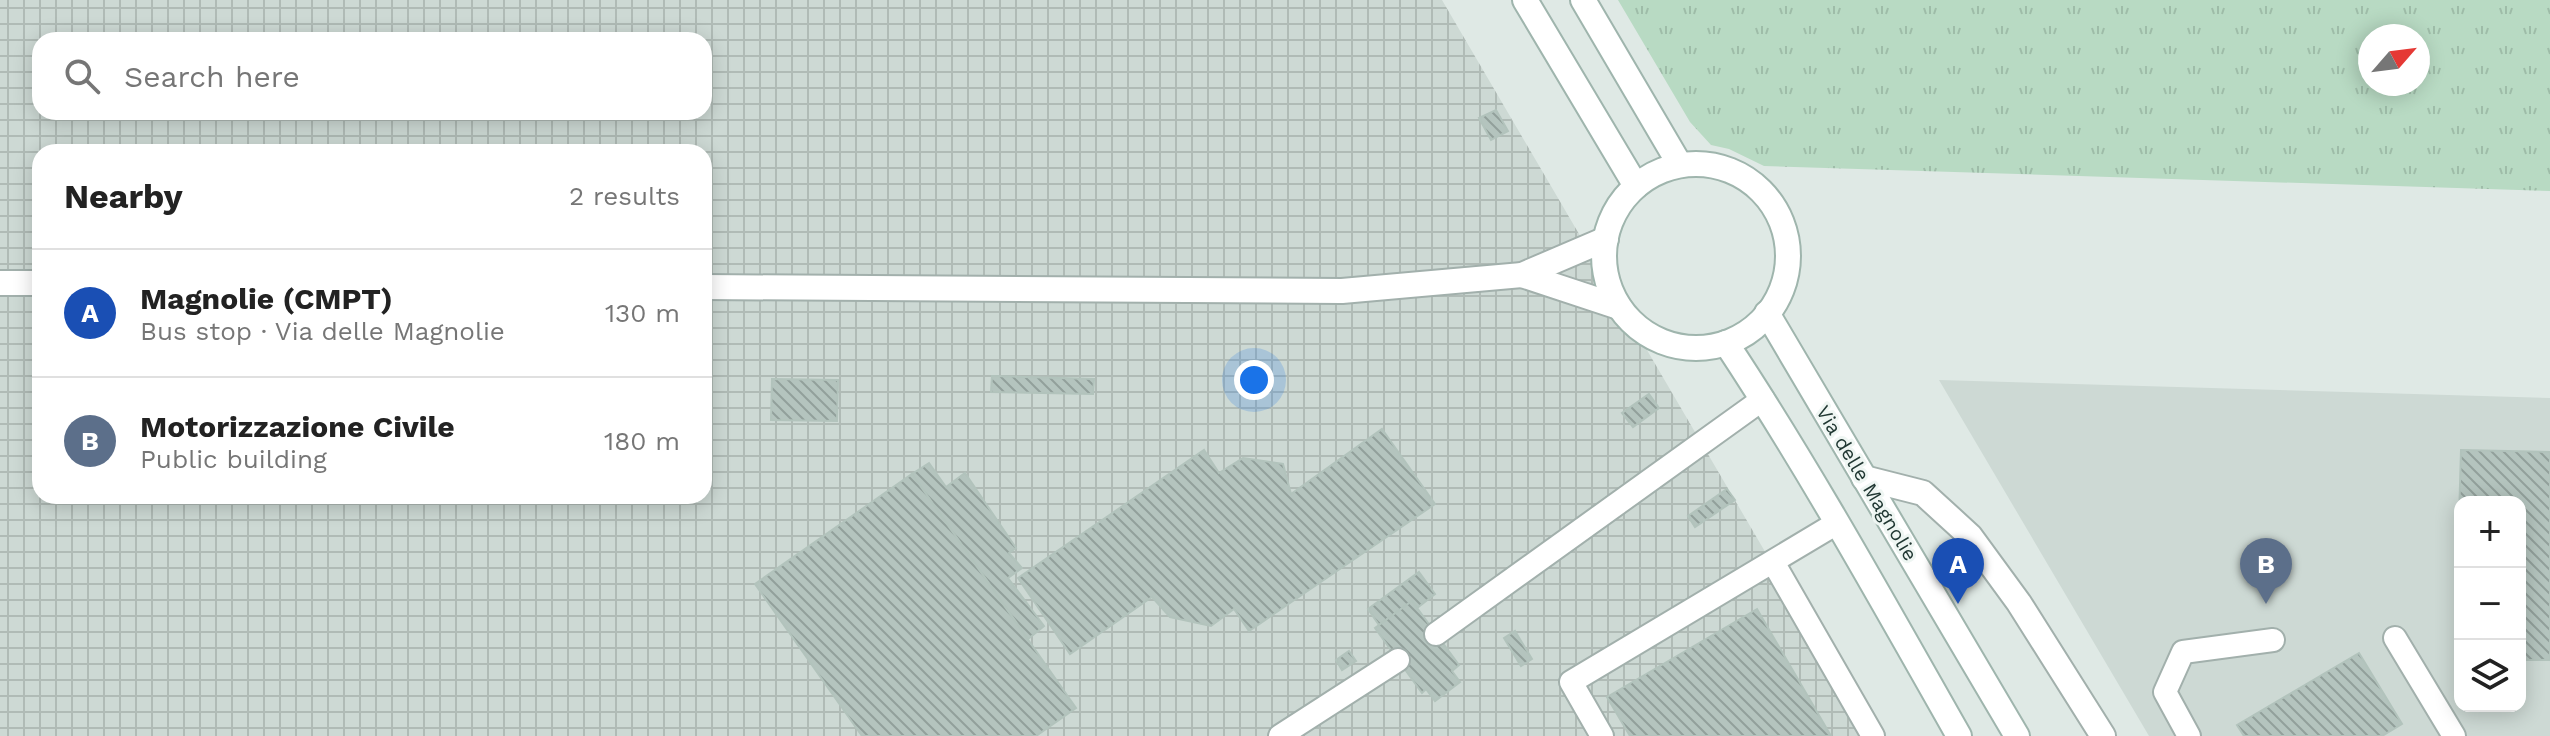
<!DOCTYPE html>
<html lang="en">
<head>
<meta charset="utf-8">
<style>
  :root { --surface:#fff; --page:#f6f6f6; --text:#222; --muted:#767676; --line:#e0e0e0; --accent:#7c4f3c }
  body { margin:0; font-family:"Work Sans",sans-serif; background:var(--page); color:var(--text) }
  .controls { position:absolute; right:24px; bottom:24px; display:grid; overflow:hidden; border-radius:16px; box-shadow:0 4px 20px #0003 }
  .controls button { width:72px; height:72px; display:grid; place-items:center; padding:0; border:0; border-bottom:2px solid var(--line); background:var(--surface); color:var(--text); font:40px sans-serif }
  .compass { position:absolute; left:2358px; top:24px; width:72px; height:72px; border-radius:50%; background:var(--surface); box-shadow:0 4px 20px #0003; rotate:62deg }
  .you { position:absolute; left:1254px; top:380px; width:28px; height:28px; margin:-20px; border:6px solid #fff; border-radius:50%; background:#1a73e8; box-shadow:0 0 0 12px #1a73e833 }
  .badge { display:grid; place-items:center; width:52px; height:52px; border-radius:50%; background:var(--accent); color:#fff; font-size:26px; font-weight:700 }
  .pin { position:absolute; translate:-50% -66px; filter:drop-shadow(0 2px 4px #0008) }
  .pin::after { content:''; position:absolute; top:42px; width:28px; height:24px; background:inherit; clip-path:polygon(0 0,100% 0,50% 100%) }
  .list { margin:0; padding:0; list-style:none }
  h2 { display:flex; justify-content:space-between; align-items:center; height:104px; margin:0; padding:0 32px; font-size:34px }
  h2 small { font-size:26px; font-weight:400; color:var(--muted) }
  .list li { display:grid; grid-template-columns:52px 1fr auto; gap:24px; align-items:center; box-sizing:border-box; height:128px; padding:0 32px; border-top:2px solid var(--line) }
  .list b { display:block; font-size:30px; white-space:nowrap }
  .list p { margin:0; font-size:26px; white-space:nowrap; color:var(--muted) }
  .list em { font-size:26px; font-style:normal; color:var(--muted) }
  .icon { flex:none; width:44px; height:44px; fill:none; stroke:currentColor; stroke-width:2; stroke-linecap:round; stroke-linejoin:round }
  .map { position:relative; flex:none; width:2550px; height:736px; overflow:hidden }
  .search { position:absolute; background:var(--surface); box-shadow:0 4px 20px #0003; left:32px; top:32px; width:680px; height:88px; display:flex; align-items:center; gap:20px; box-sizing:border-box; padding:0 28px; border-radius:24px; color:var(--muted); font-size:30px }
  .panel { position:absolute; background:var(--surface); box-shadow:0 4px 20px #0003; left:32px; top:144px; width:680px; height:360px; border-radius:24px }
  .map>svg:first-child { display:block }
  .built { fill:#cdd9d4; fill-rule:evenodd }
  .industrial { fill:url(#industrial-grid); fill-rule:evenodd }
  .grass { fill:url(#grass-tufts); fill-rule:evenodd }
  .building { fill:url(#building-back-hatch); stroke:#b2c3bc; stroke-width:2 }
  .lines { fill:none; stroke-linecap:round; stroke-linejoin:round }
  .lane-casing { stroke:#a2b0ac; stroke-width:26 }
  .street-casing { stroke:#a2b0ac; stroke-width:28 }
  .secondary-casing { stroke:#9fb5ad; stroke-width:28 }
  .lane { stroke:#fff; stroke-width:22 }
  .street { stroke:#fff; stroke-width:24 }
  .secondary { stroke:#fff; stroke-width:24 }
  .labels { text-anchor:middle; dominant-baseline:central; stroke-width:6; stroke-linejoin:round; paint-order:stroke }
  .street-label { font-size:20px; fill:#213833; stroke:#eff6f3 }
</style>
</head>
<body>
<div class="map">
<svg width="2550" height="736" viewBox="0 0 2550 736">
  <defs>
    <pattern id="industrial-grid" width="8" height="8" patternUnits="userSpaceOnUse" patternTransform="scale(2)"><rect width="8" height="8" fill="#cdd9d4"/><path d="M0 4h8M4 0v8" fill="none" stroke="#b0bbb6"/></pattern>
    <pattern id="grass-tufts" width="24" height="20" patternUnits="userSpaceOnUse" patternTransform="scale(2)"><rect width="24" height="20" fill="#b8dac3"/><path d="M3 7l-1-3M5 7V3M7 7l1-3M15 17l-1-3M17 17v-4M19 17l1-3" fill="none" stroke="#9ebca8"/></pattern>
    <pattern id="building-back-hatch" width="6" height="6" patternUnits="userSpaceOnUse" patternTransform="scale(2)"><rect width="6" height="6" fill="#b4c4be"/><path d="M-1 5l2 2M0 0l6 6M5-1l2 2" fill="none" stroke="#92a09b"/></pattern>
  </defs>
  <rect width="100%" height="100%" fill="#dfe9e5"/>
  <path class="built" d="M 1939,380 L 2550,398 L 2550,736 L 2149,736 ZM 2460,502 L 2520,502 L 2520,706 L 2460,706 Z"/>
  <path class="industrial" d="M 0,0 L 1442,0 L 1873,736 L 0,736 ZM 40,40 L 704,40 L 704,112 L 40,112 ZM 40,152 L 704,152 L 704,496 L 40,496 Z"/>
  <path class="grass" d="M 1618,0 L 2550,0 L 2550,191 L 1764,166 L 1729,149 L 1711,145 L 1690,122 ZM 2370,36 L 2418,36 L 2418,84 L 2370,84 Z"/>
  <g class="building">
    <path d="M 1496,110 L 1508,131 L 1491,140 L 1479,118 Z"/>
    <path d="M 992,376 L 1094,379 L 1093,394 L 991,392 Z"/>
    <path d="M 772,379 L 838,380 L 837,421 L 771,420 Z"/>
    <path d="M 1649,394 L 1659,408 L 1633,427 L 1622,413 Z"/>
    <path d="M 1382,429 L 1435,504 L 1249,631 L 1234,609 L 1211,626 L 1170,617 L 1152,597 L 1070,654 L 1018,578 L 1204,450 L 1219,473 L 1243,458 L 1283,464 L 1291,494 Z"/>
    <path d="M 2461,450 L 2550,452 L 2550,660 L 2520,660 L 2520,502 L 2460,502 L 2460,658 L 2455,658 Z"/>
    <path d="M 929,463 L 946,487 L 965,473 L 1016,548 L 1009,553 L 1022,568 L 1008,578 L 1044,626 L 1028,639 L 912,474 Z"/>
    <path d="M 912,474 L 1076,708 L 1036,736 L 862,736 L 755,584 Z"/>
    <path d="M 1727,489 L 1735,500 L 1695,527 L 1688,516 Z"/>
    <path d="M 1419,572 L 1435,594 L 1417,608 L 1412,601 L 1379,625 L 1368,609 Z"/>
    <path d="M 1412,601 L 1459,665 L 1452,671 L 1460,682 L 1435,701 L 1426,689 L 1422,693 L 1375,628 Z"/>
    <path d="M 1757,609 L 1831,736 L 1630,736 L 1607,697 Z"/>
    <path d="M 1515,631 L 1532,659 L 1521,666 L 1504,638 Z"/>
    <path d="M 1349,651 L 1356,661 L 1342,670 L 1336,660 Z"/>
    <path d="M 2359,653 L 2402,724 L 2382,736 L 2244,736 L 2237,725 Z"/>
  </g>
  <g class="lines">
    <defs>
      <g id="lane">
        <path d="M 1773,562 L 1873,736"/>
        <path d="M 1436,634 L 1763,399"/>
        <path d="M 2395,638 L 2454,736"/>
        <path d="M 1280,736 L 1398,660"/>
        <path d="M 1602,736 L 1571,682 L 1837,523"/>
        <path d="M 2189,736 L 2165,692 L 2183,652 L 2273,640"/>
      </g>
      <g id="street">
        <path d="M 1522,275 L 1619,307"/>
        <path d="M 0,283 L 40,283"/>
        <path d="M 704,287 L 1342,291 L 1522,275 L 1606,239"/>
        <path d="M 1864,478 L 1923,493 L 1970,536 L 2019,603 L 2103,736"/>
      </g>
      <g id="secondary">
        <path d="M 1525,0 L 1636,186"/>
        <path d="M 1583,0 L 1680,165"/>
        <circle cx="1696" cy="256" r="92"/>
        <path d="M 1767,313 L 2017,736"/>
        <path d="M 1726,343 C 1810,470 1884,604 1959,736"/>
      </g>
    </defs>
    <use href="#lane" class="lane-casing"/>
    <use href="#street" class="street-casing"/>
    <use href="#secondary" class="secondary-casing"/>
    <use href="#lane" class="lane"/>
    <use href="#street" class="street"/>
    <use href="#secondary" class="secondary"/>
  </g>
  <g class="labels">
    <g class="street-label">
      <text transform="translate(1867 483) rotate(59)">Via delle Magnolie</text>
    </g>
  </g>
</svg>
<div class="controls">
<button>+</button>
<button>−</button>
<button><svg class="icon" aria-label="layers" viewBox="0 0 24 24"><path d="M12 4l9 5-9 5-9-5zM3 14l9 5 9-5"/></svg></button>
</div>
<svg class="compass" viewBox="-18 -18 36 36"><path d="M0-13l5 13h-10z" fill="#e53935"/><path d="M0 13l5-13h-10z" fill="#767676"/></svg>
<div class="you"></div>
<div class="pin badge" style="left:1958px;top:604px;background:#1a4fb4">A</div>
<div class="pin badge" style="left:2266px;top:604px;background:#5c6f8a">B</div>
<div class="search"><svg class="icon" aria-label="search" viewBox="0 0 24 24"><circle cx="10" cy="10" r="6"/><path d="M15 15l6 6"/></svg>Search here</div>
<section class="panel">
<h2>Nearby<small>2 results</small></h2>
<ul class="list">
<li><span class="badge" style="background:#1a4fb4">A</span><div><b>Magnolie (CMPT)</b><p>Bus stop · Via delle Magnolie</p></div><em>130 m</em></li>
<li><span class="badge" style="background:#5c6f8a">B</span><div><b>Motorizzazione Civile</b><p>Public building</p></div><em>180 m</em></li>
</ul>
</section>
</div>
</body>
</html>
